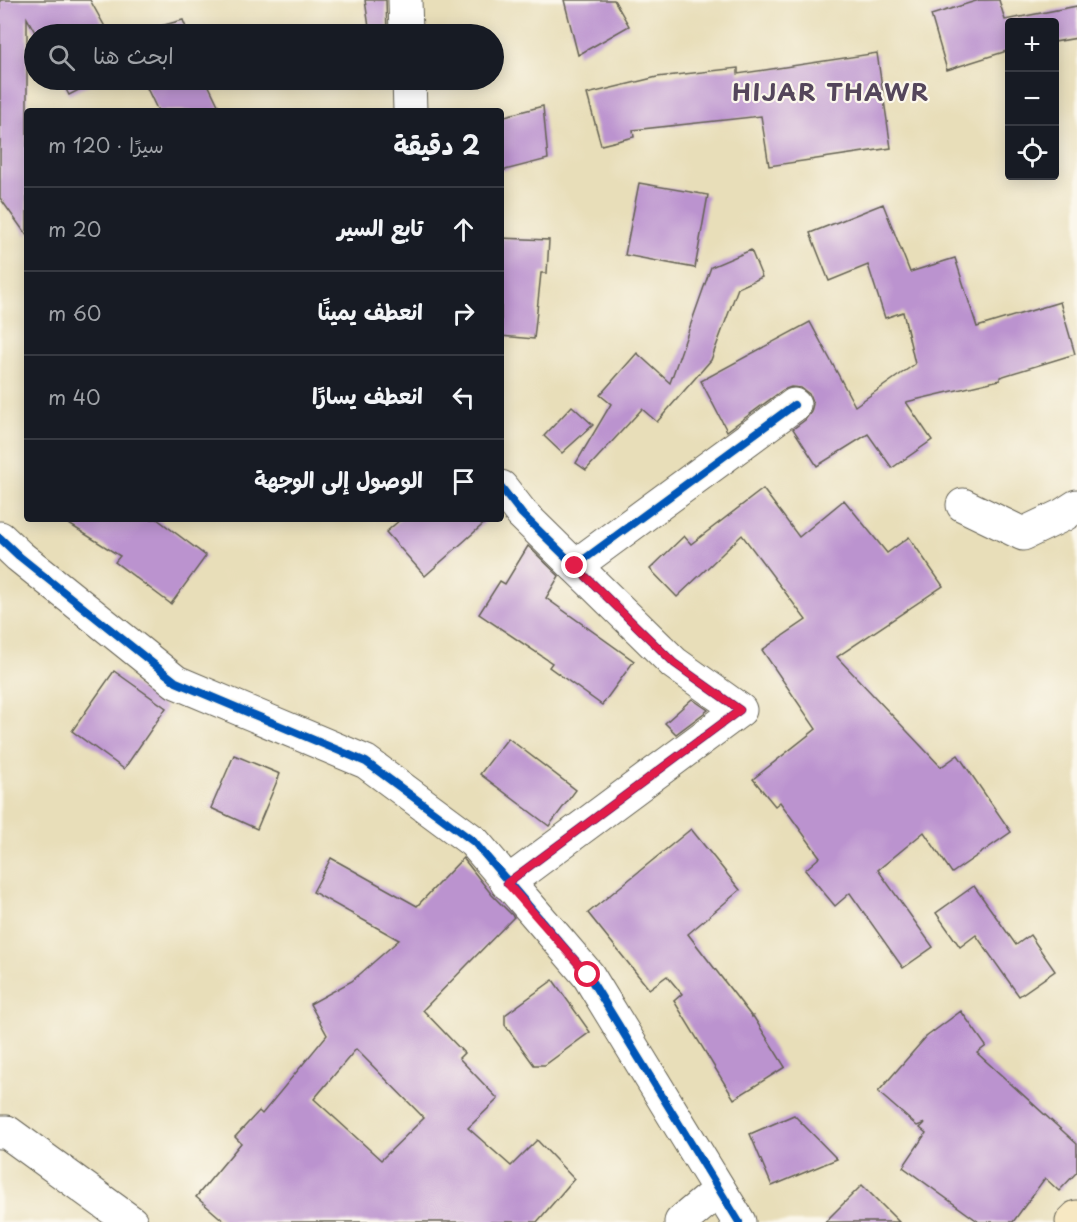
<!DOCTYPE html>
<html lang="ar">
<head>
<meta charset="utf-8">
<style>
  :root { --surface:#171b24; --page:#242831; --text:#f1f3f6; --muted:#9ea1a6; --line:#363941 }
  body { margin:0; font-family:"Playpen Sans","Playpen Sans Arabic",sans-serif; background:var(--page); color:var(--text); direction:rtl }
  .controls { position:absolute; right:18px; top:18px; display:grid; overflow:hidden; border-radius:6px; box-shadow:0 3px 15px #0003 }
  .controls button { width:54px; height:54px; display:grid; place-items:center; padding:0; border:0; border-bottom:2px solid var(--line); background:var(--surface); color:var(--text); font:30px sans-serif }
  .stop { position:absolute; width:18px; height:18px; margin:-14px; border:4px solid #e11d48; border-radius:50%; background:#fff }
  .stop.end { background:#e11d48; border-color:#fff; box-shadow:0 2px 6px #0008 }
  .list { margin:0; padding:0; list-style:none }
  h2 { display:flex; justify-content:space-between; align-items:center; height:78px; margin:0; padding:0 24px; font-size:26px }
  h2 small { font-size:20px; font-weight:400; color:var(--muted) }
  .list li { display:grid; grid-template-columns:39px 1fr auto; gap:18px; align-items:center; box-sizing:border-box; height:84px; padding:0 24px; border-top:2px solid var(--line) }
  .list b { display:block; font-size:22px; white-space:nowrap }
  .list em { font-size:20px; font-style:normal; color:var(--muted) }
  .icon { flex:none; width:33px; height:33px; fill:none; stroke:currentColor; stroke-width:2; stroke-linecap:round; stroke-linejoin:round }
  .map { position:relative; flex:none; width:1077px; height:1222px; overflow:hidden; direction:ltr }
  .search { position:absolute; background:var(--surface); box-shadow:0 3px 15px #0003; left:24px; top:24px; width:480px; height:66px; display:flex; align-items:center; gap:15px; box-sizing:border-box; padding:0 21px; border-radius:33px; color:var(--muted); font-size:22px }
  .panel { position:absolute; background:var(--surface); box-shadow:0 3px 15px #0003; left:24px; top:108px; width:480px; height:414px; border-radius:6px; direction:rtl }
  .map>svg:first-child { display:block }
  .building { fill:#bb93cf; fill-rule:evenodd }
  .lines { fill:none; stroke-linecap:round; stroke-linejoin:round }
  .street-casing { stroke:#636053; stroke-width:35 }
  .secondary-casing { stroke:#636053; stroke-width:35 }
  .street { stroke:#fff; stroke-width:33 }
  .secondary { stroke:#f7e8c3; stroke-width:33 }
  .cycleway-casing { stroke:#fbf7ec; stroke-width:11 }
  .cycleway { stroke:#0057b8; stroke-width:8 }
  .route { stroke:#e11d48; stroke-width:8 }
  .labels { text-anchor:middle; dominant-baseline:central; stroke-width:4.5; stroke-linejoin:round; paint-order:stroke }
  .district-label { font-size:24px; font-weight:bold; letter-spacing:1.5px; fill:#54465b; stroke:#fbf7ec }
</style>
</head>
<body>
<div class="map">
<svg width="1077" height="1222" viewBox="0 0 1077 1222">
  <rect width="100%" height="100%" fill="#fbf7ec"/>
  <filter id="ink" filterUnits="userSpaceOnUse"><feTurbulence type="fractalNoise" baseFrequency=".0167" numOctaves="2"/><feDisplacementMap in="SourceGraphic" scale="12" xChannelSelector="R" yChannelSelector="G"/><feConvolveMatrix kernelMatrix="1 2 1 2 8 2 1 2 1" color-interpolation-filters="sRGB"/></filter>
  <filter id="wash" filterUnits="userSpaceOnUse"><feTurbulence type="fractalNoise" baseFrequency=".008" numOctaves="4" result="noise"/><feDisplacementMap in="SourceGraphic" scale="24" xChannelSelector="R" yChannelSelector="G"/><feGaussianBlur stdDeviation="1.35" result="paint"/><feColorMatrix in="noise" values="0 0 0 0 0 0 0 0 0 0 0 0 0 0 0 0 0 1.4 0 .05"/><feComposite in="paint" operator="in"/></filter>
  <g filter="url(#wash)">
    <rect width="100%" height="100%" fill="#e8deb9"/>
    <g id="blocks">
      <g class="building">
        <path d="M 0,0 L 90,0 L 109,34 L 36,34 L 27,18 L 27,236 L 0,198 Z"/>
        <path d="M 365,0 L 386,0 L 387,34 L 370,34 Z"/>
        <path d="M 564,0 L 614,0 L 629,26 L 578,55 Z"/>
        <path d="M 979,0 L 999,0 L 1005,20 L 1077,6 L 1077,38 L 1054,42 L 1054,22 L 1010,22 L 1010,50 L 947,70 L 931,15 Z"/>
        <path d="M 183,20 L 187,30 L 178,34 L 131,34 Z"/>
        <path d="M 877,53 L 891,148 L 769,166 L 761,116 L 633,130 L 634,137 L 601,145 L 587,94 L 657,77 L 738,68 L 738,74 Z"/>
        <path d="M 61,80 L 98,80 L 69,95 Z"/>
        <path d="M 143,80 L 206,80 L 221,111 L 158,111 Z"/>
        <path d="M 543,106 L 548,159 L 501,171 L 501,117 Z"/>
        <path d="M 639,183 L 708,195 L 695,268 L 625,255 Z"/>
        <path d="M 883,204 L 910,272 L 955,258 L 977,327 L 1060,302 L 1075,354 L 1000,377 L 1000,380 L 906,402 L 932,440 L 892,468 L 868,434 L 817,466 L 793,429 L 805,420 L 811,412 L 813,404 L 809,394 L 801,388 L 791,387 L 783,390 L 727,431 L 701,381 L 810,322 L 855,406 L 915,364 L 903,312 L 885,318 L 868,265 L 829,281 L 810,233 Z"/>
        <path d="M 501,238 L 549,240 L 547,273 L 541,273 L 534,339 L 501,336 Z"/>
        <path d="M 751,250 L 762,277 L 738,288 L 711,360 L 657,422 L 642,409 L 586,470 L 576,463 L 611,404 L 600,395 L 637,353 L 670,383 L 711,267 Z"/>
        <path d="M 572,406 L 593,425 L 562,453 L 544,436 Z"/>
        <path d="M 763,489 L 799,537 L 844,500 L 887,553 L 909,537 L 943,586 L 837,657 L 941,767 L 958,755 L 1011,832 L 952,873 L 924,832 L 878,870 L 933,947 L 903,968 L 850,893 L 835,906 L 805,870 L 820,857 L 780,802 L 775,806 L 753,779 L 816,729 L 762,650 L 806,620 L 742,535 L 677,597 L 650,569 L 684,536 L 691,544 Z"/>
        <path d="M 61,519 L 157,519 L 206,556 L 171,604 L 115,562 L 120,556 Z"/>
        <path d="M 401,519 L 489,519 L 425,576 L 386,532 Z"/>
        <path d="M 528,546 L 559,576 L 546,598 L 634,661 L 602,705 L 549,667 L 552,663 L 479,614 L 500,581 L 505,584 Z"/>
        <path d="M 114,671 L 166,708 L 124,769 L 72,731 Z"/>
        <path d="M 692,699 L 708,710 L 676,734 L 665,723 Z"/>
        <path d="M 508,738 L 576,790 L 549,826 L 480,774 Z"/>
        <path d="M 234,755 L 280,774 L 257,829 L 211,808 Z"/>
        <path d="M 691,829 L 740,890 L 688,934 L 752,1017 L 753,1016 L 785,1067 L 734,1099 L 674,1001 L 682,994 L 667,976 L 649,989 L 588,913 Z"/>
        <path d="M 331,858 L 417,906 L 463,858 L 492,895 L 514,917 L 423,1010 L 464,1053 L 459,1058 L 498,1099 L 468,1128 L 511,1166 L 537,1140 L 574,1179 L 537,1222 L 225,1222 L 196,1197 L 241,1143 L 235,1137 L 259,1111 L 262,1114 L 327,1035 L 310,1004 L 352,981 L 399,940 L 313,892 ZM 356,1049 L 424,1118 L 381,1160 L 314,1099 Z"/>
        <path d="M 974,886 L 1016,945 L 1030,935 L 1055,971 L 1019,996 L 976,935 L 960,947 L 936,913 Z"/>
        <path d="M 553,980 L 590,1032 L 545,1065 L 534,1065 L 505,1025 L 505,1015 Z"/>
        <path d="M 961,1011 L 986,1046 L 977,1053 L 1077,1144 L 1077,1172 L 1059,1191 L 1045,1178 L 1013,1222 L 979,1222 L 903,1167 L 926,1133 L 920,1128 L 925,1123 L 917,1126 L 878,1092 L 926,1037 Z"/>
        <path d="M 794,1115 L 837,1159 L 772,1186 L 750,1134 Z"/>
        <path d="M 862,1185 L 899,1222 L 825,1222 Z"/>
      </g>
    </g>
  </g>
  <g filter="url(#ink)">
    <use href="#blocks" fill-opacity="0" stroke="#636053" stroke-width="1.5"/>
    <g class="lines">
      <defs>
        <g id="street">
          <path d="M 405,0 L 406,34"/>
          <path d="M 409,80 L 410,111"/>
          <path d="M 501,487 L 522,514 L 674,663 L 740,710 L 507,883"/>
          <path d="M 963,505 L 1023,534 L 1063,515 L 1077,506"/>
          <path d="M 0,538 L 19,556 L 176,682 L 366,762 L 474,842 L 588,975 L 739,1222"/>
          <path d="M 575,566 L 794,405"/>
          <path d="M 0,1132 L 7,1132 L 131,1222"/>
          <path d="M 681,1222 L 719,1190"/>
        </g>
        <path id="secondary" d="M 1072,1222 L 1077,1217"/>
      </defs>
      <use href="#street" class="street-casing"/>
      <use href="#secondary" class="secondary-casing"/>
      <use href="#street" class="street"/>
      <use href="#secondary" class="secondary"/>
      <defs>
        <g id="cycleway">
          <path d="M 501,487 L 522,514 L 674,663 L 740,710 L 507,883"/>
          <path d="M 0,538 L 19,556 L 176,682 L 366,762 L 474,842 L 588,975 L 739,1222"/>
          <path d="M 575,566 L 794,405"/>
        </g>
      </defs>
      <use href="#cycleway" class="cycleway-casing"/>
      <use href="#cycleway" class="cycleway"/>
    </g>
  </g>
  <g class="lines" filter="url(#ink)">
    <path class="route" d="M 575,566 L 674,663 L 740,710 L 507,883 L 588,975"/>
  </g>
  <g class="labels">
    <g class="district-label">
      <text x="831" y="91">HIJAR THAWR</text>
    </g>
  </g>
</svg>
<div class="controls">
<button>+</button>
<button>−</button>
<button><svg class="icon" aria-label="locate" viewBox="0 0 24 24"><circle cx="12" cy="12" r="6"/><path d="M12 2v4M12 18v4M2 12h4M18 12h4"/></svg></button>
</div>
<div class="stop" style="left:588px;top:975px"></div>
<div class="stop end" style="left:575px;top:566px"></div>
<div class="search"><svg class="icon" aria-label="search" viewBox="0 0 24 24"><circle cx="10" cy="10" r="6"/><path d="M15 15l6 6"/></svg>ابحث هنا</div>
<section class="panel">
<h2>2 دقيقة<small>سيرًا · 120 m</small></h2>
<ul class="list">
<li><svg class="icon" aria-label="ahead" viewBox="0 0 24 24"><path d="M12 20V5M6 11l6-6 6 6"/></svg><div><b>تابع السير</b></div><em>20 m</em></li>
<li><svg class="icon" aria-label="right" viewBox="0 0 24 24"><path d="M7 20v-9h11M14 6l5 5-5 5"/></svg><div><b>انعطف يمينًا</b></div><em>60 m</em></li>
<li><svg class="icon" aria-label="left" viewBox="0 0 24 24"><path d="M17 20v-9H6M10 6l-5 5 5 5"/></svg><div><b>انعطف يسارًا</b></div><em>40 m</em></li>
<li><svg class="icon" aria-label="arrive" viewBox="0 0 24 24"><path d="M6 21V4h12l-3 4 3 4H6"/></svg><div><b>الوصول إلى الوجهة</b></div></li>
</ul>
</section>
</div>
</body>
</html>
